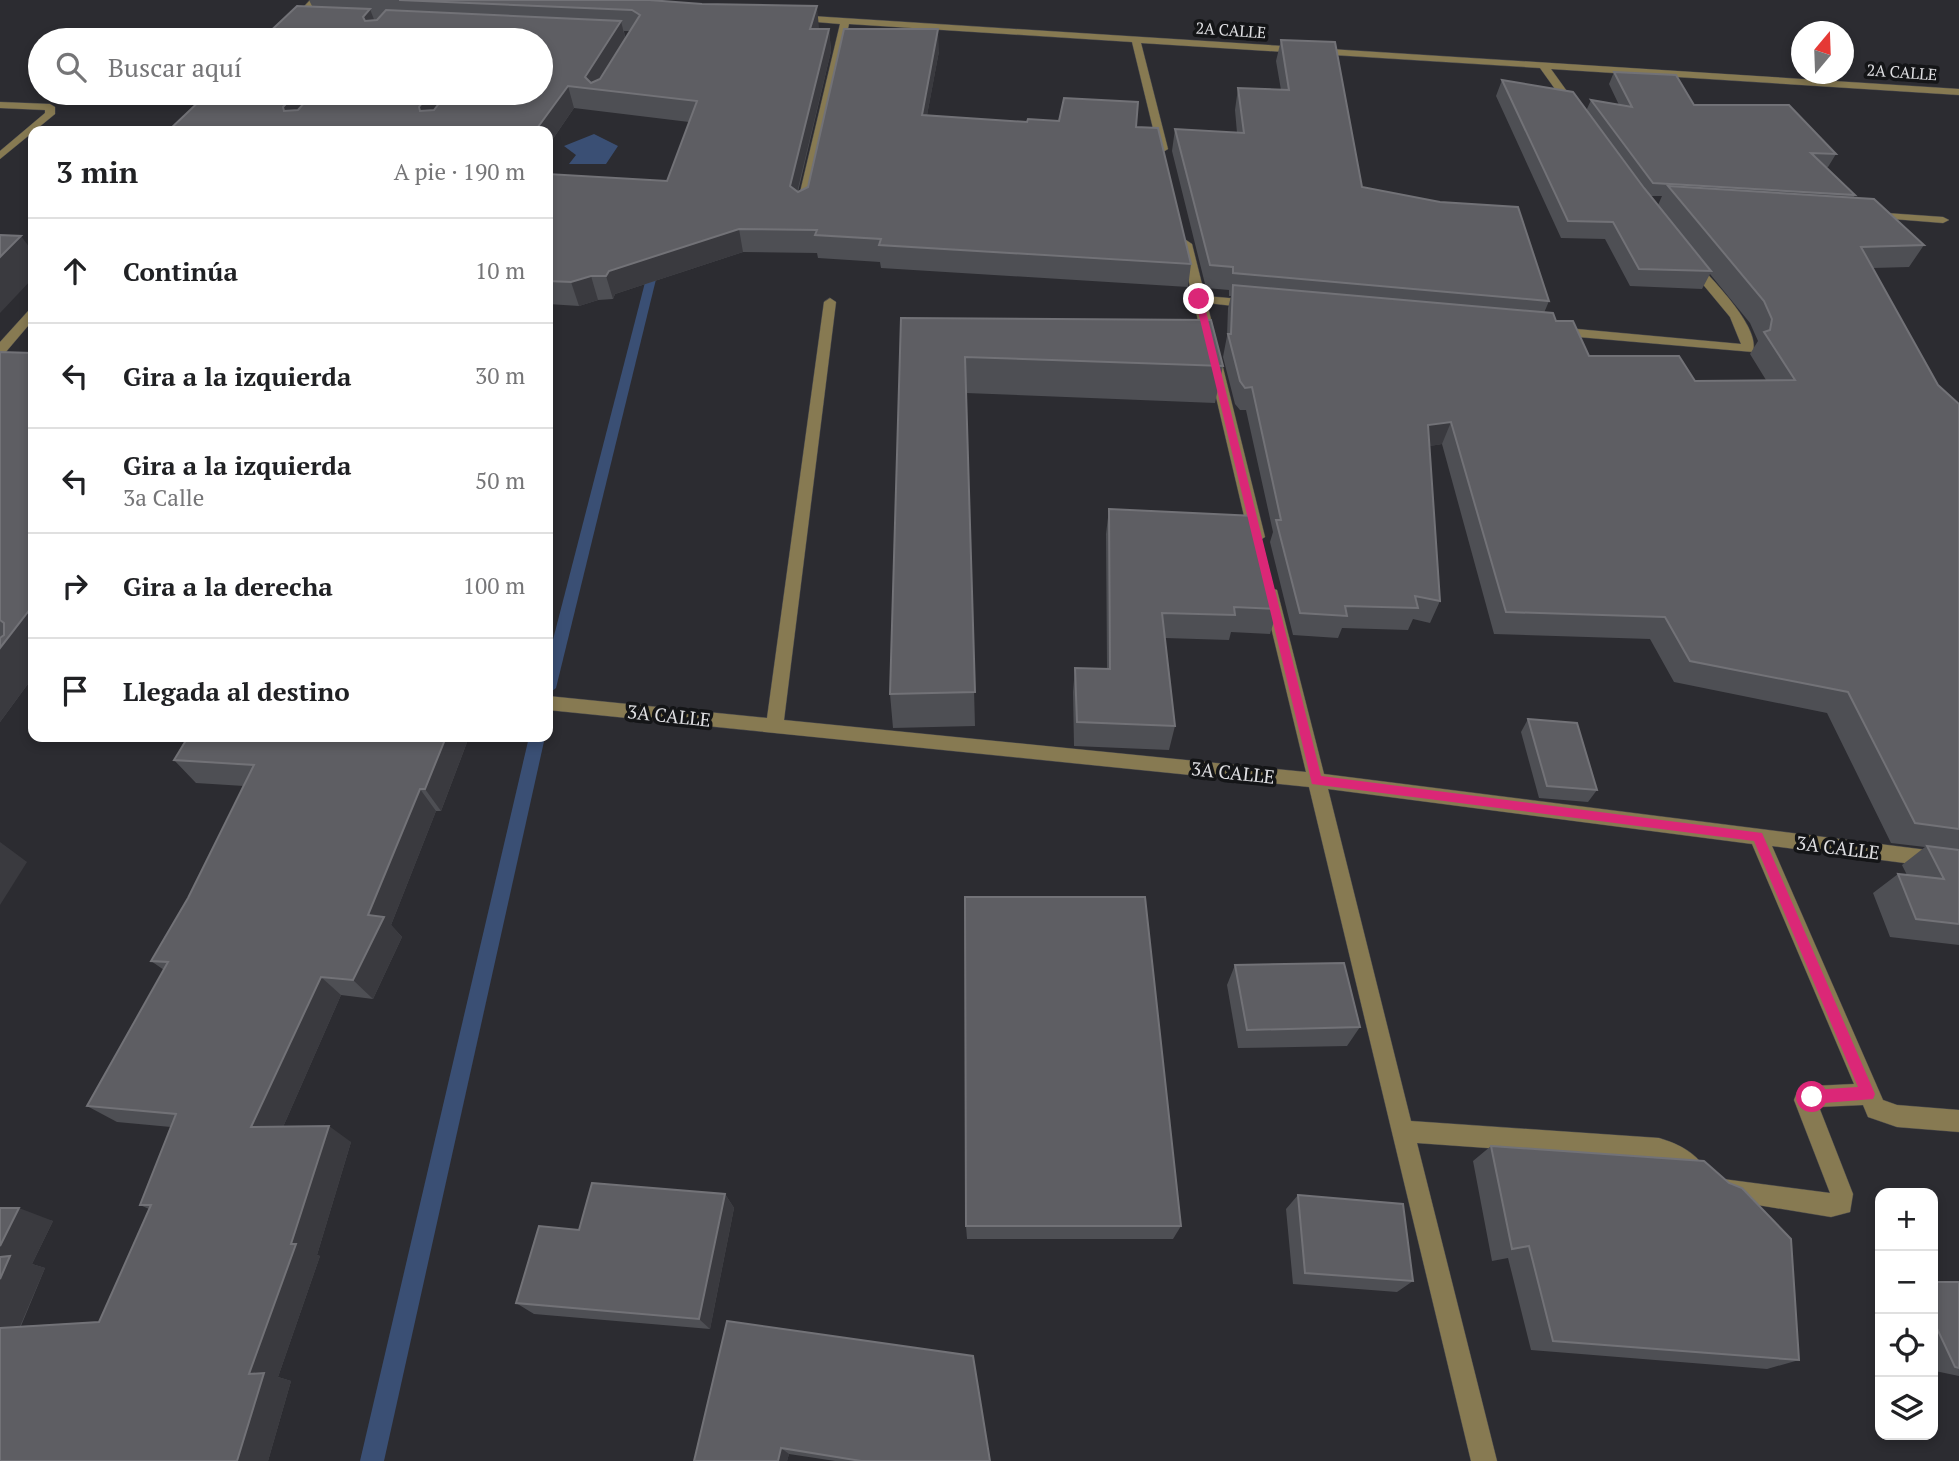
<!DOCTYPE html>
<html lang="es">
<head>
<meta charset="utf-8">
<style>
  :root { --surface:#fff; --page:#f2f2f2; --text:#202124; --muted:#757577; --line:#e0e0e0 }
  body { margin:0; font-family:"PT Serif",serif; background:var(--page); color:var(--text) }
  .controls { position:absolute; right:21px; bottom:21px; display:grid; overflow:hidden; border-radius:14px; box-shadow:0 4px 10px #0003 }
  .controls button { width:63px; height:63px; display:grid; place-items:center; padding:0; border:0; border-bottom:2px solid var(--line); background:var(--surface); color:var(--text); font:35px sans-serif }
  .compass { position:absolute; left:1791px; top:21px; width:63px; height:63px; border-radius:50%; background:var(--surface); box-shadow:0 4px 10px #0003; rotate:19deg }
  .stop { position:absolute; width:21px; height:21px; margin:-16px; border:5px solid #db2777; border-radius:50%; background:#fff }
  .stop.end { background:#db2777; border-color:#fff; box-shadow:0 2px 7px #0008 }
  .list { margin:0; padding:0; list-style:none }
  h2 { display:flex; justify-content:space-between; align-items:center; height:91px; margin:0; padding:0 28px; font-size:30px }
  h2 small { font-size:23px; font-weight:400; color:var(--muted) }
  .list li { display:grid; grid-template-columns:46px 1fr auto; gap:21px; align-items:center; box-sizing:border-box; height:105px; padding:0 28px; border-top:2px solid var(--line) }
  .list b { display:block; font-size:26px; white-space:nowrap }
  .list p { margin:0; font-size:23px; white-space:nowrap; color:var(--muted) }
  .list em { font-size:23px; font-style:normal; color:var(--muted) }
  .icon { flex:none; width:38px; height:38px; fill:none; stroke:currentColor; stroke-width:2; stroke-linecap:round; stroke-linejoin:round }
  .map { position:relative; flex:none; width:1959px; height:1461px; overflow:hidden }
  .search { position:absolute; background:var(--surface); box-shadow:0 4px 10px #0003; left:28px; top:28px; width:525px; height:77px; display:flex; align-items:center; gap:18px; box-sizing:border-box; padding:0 24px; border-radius:38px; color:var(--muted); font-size:26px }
  .panel { position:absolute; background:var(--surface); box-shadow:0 4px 10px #0003; left:28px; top:126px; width:525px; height:616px; border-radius:14px }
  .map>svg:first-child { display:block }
  .water { fill:#3a4f74 }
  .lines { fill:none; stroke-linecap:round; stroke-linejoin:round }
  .stream { fill:#3a4f74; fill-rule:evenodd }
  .minor-casing { stroke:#49494d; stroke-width:1 }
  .minor { fill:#877a52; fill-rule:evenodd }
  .wall { fill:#4e4f54; fill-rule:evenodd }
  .shaded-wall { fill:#3a3a3f }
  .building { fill:#5e5e63; stroke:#727277; stroke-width:2 }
  .route { fill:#db2777 }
  .labels { text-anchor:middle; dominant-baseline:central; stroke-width:7; stroke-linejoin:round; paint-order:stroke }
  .far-street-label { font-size:16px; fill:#dfdfe2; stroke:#141517 }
  .street-label { font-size:19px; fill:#dfdfe2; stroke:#141517 }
</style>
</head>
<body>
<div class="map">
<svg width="1959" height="1461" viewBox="0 0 1959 1461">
  <rect width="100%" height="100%" fill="#2c2c31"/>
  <path class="water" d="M 594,134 L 618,146 L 606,164 L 569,164 L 576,155 L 564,146 Z"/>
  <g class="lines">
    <g class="stream">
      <path d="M 655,260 L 660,263 L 556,688 L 548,694 L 548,659 L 650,263 Z"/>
      <path d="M 529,737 L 545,737 L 384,1461 L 360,1461 Z"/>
    </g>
    <defs>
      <g id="minor">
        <path d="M 310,0 L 319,0 L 284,40 L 274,40 Z"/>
        <path d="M 796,15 L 1959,89 L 1959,95 L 1551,69 L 1579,108 L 1574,111 L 1570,110 L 1540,68 L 1141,43 L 1168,149 L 1163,152 L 1158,149 L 1132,42 L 849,24 L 808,209 L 802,212 L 796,209 L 840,24 L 793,20 L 791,18 Z"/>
        <path d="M 0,102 L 50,104 L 55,107 L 55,114 L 0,159 L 0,151 L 45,113 L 45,110 L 0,108 Z"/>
        <path d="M 1872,212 L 1943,217 L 1949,220 L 1943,223 L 1868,217 L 1866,215 Z"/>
        <path d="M 1186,240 L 1192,244 L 1205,296 L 1252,300 L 1258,304 L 1252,308 L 1207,303 L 1265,537 L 1257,542 L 1249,537 L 1180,244 Z"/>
        <path d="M 1692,260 L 1696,261 C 1712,280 1761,327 1753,352 L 1555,335 L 1549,331 L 1555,327 L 1741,344 L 1730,317 L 1686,264 Z"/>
        <path d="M 830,298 L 836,302 L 784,720 L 1306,772 L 1263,594 L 1271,588 L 1277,590 L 1324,774 L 1959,854 L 1959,870 L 1772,846 L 1883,1100 L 1897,1105 L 1959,1110 L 1959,1132 L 1897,1127 L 1868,1117 L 1863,1105 L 1819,1107 L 1853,1194 L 1850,1212 L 1831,1217 L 1715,1198 L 1712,1190 L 1715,1182 L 1723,1179 L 1830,1193 L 1794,1100 L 1797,1092 L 1812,1086 L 1854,1084 L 1752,844 L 1328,789 L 1411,1121 L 1659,1138 C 1679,1144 1700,1154 1708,1175 L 1705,1183 L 1697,1186 C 1682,1180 1675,1165 1659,1160 L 1417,1143 L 1497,1461 L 1471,1461 L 1309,787 L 548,710 L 548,696 L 767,718 L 824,302 Z"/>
        <path d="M 33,309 L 33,320 L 5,353 L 0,354 L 0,342 L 29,310 Z"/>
      </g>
    </defs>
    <use href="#minor" class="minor-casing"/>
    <use href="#minor" class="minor"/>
  </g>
  <g class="wall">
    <path d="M 309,0 L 649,0 L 819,28 L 819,29 L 829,29 L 831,51 L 798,192 L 808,187 L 939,51 L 927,115 L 1027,122 L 1136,127 L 1191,264 L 1188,287 L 881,268 L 880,262 L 818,258 L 817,253 L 743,252 L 615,294 L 613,299 L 598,300 L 579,306 L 548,304 L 548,174 L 667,181 L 689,122 L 574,108 L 548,146 L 548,131 L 541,93 L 541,40 L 261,40 L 312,6 ZM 624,31 L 630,31 L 625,38 Z"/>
    <path d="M 1281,40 L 1362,187 L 1549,301 L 1544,313 L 1556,321 L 1589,356 L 1695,381 L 1766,380 L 1750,354 L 1758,341 L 1750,323 L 1710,274 L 1702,289 L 1630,286 L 1605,239 L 1561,238 L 1496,96 L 1502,80 L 1586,111 L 1591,100 L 1619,105 L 1609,84 L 1614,72 L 1694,105 L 1836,154 L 1828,167 L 1825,167 L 1855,195 L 1854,197 L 1924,245 L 1909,267 L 1873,268 L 1938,385 L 1959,404 L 1959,945 L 1890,937 L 1873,893 L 1898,874 L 1907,875 L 1902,865 L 1925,847 L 1891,843 L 1827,713 L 1674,682 L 1650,639 L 1494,634 L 1442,444 L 1429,446 L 1440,601 L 1430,623 L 1413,619 L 1408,630 L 1342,628 L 1338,638 L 1293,635 L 1270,542 L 1273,532 L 1246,410 L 1240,410 L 1235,404 L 1223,357 L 1227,336 L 1228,308 L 1231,296 L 1229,296 L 1229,290 L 1206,288 L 1172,151 L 1175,129 L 1237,133 L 1235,110 L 1238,88 L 1281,90 L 1276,61 ZM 1650,196 L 1662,196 L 1658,205 Z"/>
    <path d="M 901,318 L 1223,366 L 1215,403 L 966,393 L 975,726 L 893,728 L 890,694 Z"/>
    <path d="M 0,352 L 33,353 L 33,677 L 0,722 Z"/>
    <path d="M 1109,509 L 1278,609 L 1270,634 L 1231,632 L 1229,640 L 1165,638 L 1175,726 L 1169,750 L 1074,746 L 1073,692 L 1075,668 L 1107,669 L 1106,534 Z"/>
    <path d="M 1528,719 L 1597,790 L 1588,802 L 1539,798 L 1521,732 Z"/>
    <path d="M 188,737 L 469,737 L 441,811 L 436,811 L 391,925 L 402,937 L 373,999 L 341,995 L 283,1127 L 351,1142 L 317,1255 L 320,1256 L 278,1377 L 291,1381 L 268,1461 L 0,1461 L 0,1208 L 53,1221 L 32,1264 L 45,1268 L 21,1326 L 99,1322 L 149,1209 L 140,1205 L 171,1127 L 117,1122 L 87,1106 L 164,970 L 151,961 L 188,898 L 244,786 L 196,783 L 174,760 Z"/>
    <path d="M 1235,965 L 1360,1027 L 1347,1046 L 1238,1048 L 1227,985 Z"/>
    <path d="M 1491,1146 L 1799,1360 L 1767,1369 L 1531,1350 L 1508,1258 L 1492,1261 L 1473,1161 Z"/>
    <path d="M 725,1194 L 734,1208 L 710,1329 L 534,1314 L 516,1303 L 579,1230 Z"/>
    <path d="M 1298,1195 L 1413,1281 L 1397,1292 L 1293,1284 L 1286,1209 Z"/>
    <path d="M 966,1226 L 1181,1226 L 1173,1239 L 967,1239 Z"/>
    <path d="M 1933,1282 L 1959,1282 L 1959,1376 L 1935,1371 L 1933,1367 Z"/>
    <path d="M 727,1321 L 990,1461 L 835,1461 L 789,1454 L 787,1461 L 694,1461 Z"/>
  </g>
  <g class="shaded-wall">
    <path d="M 817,6 L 819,28 L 813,51 L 810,29 Z"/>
    <path d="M 370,9 L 378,30 L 371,38 L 363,17 Z"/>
    <path d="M 621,21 L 626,42 L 597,89 L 585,77 Z"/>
    <path d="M 829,29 L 831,51 L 793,209 L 790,186 Z"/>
    <path d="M 938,29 L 939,51 L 923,137 L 922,115 Z"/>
    <path d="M 568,86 L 574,108 L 548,146 L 548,131 L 535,131 Z"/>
    <path d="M 296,93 L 326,93 L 294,129 L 284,111 L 283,107 Z"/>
    <path d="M 430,93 L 455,93 L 428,131 L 420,111 L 419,107 Z"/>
    <path d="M 739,229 L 743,252 L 615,294 L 613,299 L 606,276 L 609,271 Z"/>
    <path d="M 21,236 L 33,252 L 33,278 L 0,313 L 0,257 Z"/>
    <path d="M 591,276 L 598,300 L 579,306 L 571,282 Z"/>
    <path d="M 1451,422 L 1442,444 L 1419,448 L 1428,425 Z"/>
    <path d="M 31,608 L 33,610 L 33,677 L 0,722 L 0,648 Z"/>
    <path d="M 446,737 L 469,737 L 441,811 L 425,789 Z"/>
    <path d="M 420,789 L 436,811 L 391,925 L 402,937 L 373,999 L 353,980 L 368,915 Z"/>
    <path d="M 0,842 L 27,862 L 0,905 Z"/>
    <path d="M 321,977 L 341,995 L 276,1143 L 251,1127 Z"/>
    <path d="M 329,1126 L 351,1142 L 317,1255 L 320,1256 L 278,1377 L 291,1381 L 268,1461 L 237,1461 L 249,1374 Z"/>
    <path d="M 725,1194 L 734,1208 L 710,1329 L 699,1319 Z"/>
    <path d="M 19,1208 L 53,1221 L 32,1264 L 45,1268 L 15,1338 L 0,1335 L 0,1246 Z"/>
    <path d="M 781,1448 L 789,1454 L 787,1461 L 778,1461 Z"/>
  </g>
  <g class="building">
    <path d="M 399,0 L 649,0 L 702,4 L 817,6 L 810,29 L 829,29 L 790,186 L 798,192 L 808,187 L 844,29 L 938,29 L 922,115 L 1027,122 L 1028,119 L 1059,121 L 1064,98 L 1138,102 L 1136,127 L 1158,128 L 1191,264 L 879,245 L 881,239 L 815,235 L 817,230 L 739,229 L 609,271 L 606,276 L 591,276 L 571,282 L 548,281 L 548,174 L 667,181 L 697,101 L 568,86 L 535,131 L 168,131 L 208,93 L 296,93 L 283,107 L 284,111 L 298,110 L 313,93 L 430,93 L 419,107 L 420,111 L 434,110 L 447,93 L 541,93 L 541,40 L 261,40 L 297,6 L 370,9 L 363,17 L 365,21 L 377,20 L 386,10 L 621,21 L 585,77 L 591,83 L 600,79 L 640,15 L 632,10 Z"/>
    <path d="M 1281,40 L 1335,42 L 1362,187 L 1440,202 L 1518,207 L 1549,301 L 1233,273 L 1233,267 L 1210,265 L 1175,129 L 1244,133 L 1238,88 L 1289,90 Z"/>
    <path d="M 1614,72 L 1676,75 L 1694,105 L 1789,105 L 1836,154 L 1811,153 L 1855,195 L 1653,183 L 1591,100 L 1632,107 Z"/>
    <path d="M 1502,80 L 1573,92 L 1644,188 L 1711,271 L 1639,269 L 1613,222 L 1568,221 Z"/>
    <path d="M 1668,186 L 1874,199 L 1924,245 L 1861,247 L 1938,385 L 1959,404 L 1959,829 L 1915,823 L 1848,692 L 1690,661 L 1665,617 L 1506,612 L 1451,422 L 1428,425 L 1440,601 L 1415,596 L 1418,608 L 1345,606 L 1347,616 L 1300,613 L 1276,520 L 1281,520 L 1252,387 L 1245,388 L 1240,381 L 1228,334 L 1231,334 L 1233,285 L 1553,313 L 1556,321 L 1573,321 L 1589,356 L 1679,356 L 1695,381 L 1795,380 L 1764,332 L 1770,330 L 1772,319 L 1764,301 Z"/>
    <path d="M 0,235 L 21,236 L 0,257 Z"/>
    <path d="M 901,318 L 1211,320 L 1223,366 L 965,357 L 975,692 L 890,694 Z"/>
    <path d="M 0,352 L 33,353 L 33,608 L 31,608 L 0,648 L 0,638 L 4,635 L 4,623 L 0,620 Z"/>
    <path d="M 1109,509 L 1255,516 L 1278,609 L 1234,607 L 1235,615 L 1162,613 L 1175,726 L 1077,722 L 1075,668 L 1110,669 Z"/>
    <path d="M 1528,719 L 1577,723 L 1597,790 L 1547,786 Z"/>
    <path d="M 188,737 L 446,737 L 425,789 L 420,789 L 368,915 L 384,917 L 353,980 L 321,977 L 251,1127 L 329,1126 L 291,1244 L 296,1244 L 249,1374 L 264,1373 L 237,1461 L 0,1461 L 0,1328 L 99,1322 L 151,1205 L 140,1205 L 176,1114 L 87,1106 L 168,962 L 151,961 L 188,898 L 254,765 L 174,760 Z"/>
    <path d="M 1927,846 L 1959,850 L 1959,924 L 1916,919 L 1898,874 L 1944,879 Z"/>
    <path d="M 965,897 L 1145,897 L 1181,1226 L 966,1226 Z"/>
    <path d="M 1344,963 L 1360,1027 L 1247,1030 L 1235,965 Z"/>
    <path d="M 1491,1146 L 1704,1161 L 1729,1183 L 1742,1188 L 1791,1239 L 1799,1360 L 1553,1341 L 1529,1246 L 1512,1249 Z"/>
    <path d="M 592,1183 L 725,1194 L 699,1319 L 516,1303 L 539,1226 L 579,1230 Z"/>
    <path d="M 1298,1195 L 1403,1204 L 1413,1281 L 1305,1273 Z"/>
    <path d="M 0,1208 L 19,1208 L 0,1246 Z"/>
    <path d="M 10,1256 L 0,1279 L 0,1257 Z"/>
    <path d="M 1933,1282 L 1959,1282 L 1959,1368 L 1955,1367 L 1933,1320 Z"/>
    <path d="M 727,1321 L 973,1356 L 990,1461 L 861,1461 L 781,1448 L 778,1461 L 694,1461 Z"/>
  </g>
  <path class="route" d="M 1199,297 L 1203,299 L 1321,776 L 1762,833 L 1875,1094 L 1873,1099 L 1812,1104 L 1807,1102 L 1805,1097 L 1812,1090 L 1858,1087 L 1754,841 L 1312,784 L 1195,299 Z"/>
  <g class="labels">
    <g class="far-street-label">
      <text transform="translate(1231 30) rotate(4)">2A CALLE</text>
      <text transform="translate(1902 72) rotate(4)">2A CALLE</text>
    </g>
    <g class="street-label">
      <text transform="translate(669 715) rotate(6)">3A CALLE</text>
      <text transform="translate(1233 772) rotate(6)">3A CALLE</text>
      <text transform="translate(1838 847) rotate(7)">3A CALLE</text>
    </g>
  </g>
</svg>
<div class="controls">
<button>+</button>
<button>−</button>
<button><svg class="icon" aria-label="locate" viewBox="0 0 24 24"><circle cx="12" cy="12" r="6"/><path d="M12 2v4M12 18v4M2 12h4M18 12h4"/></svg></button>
<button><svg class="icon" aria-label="layers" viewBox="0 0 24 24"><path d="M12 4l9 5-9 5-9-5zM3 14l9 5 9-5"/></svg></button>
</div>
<svg class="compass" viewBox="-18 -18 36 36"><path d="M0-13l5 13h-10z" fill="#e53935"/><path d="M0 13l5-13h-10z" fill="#757577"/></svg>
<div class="stop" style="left:1812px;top:1097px"></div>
<div class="stop end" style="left:1199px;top:299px"></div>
<div class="search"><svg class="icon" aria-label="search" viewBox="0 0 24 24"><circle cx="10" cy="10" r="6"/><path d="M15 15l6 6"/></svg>Buscar aquí</div>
<section class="panel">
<h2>3 min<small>A pie · 190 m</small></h2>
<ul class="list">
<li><svg class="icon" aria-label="ahead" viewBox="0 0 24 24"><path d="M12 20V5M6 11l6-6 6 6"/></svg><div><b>Continúa</b></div><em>10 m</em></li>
<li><svg class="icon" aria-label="left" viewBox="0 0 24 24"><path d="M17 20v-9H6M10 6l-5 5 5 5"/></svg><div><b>Gira a la izquierda</b></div><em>30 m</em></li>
<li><svg class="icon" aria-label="left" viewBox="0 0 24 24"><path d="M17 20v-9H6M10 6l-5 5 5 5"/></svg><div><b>Gira a la izquierda</b><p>3a Calle</p></div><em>50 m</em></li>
<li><svg class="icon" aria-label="right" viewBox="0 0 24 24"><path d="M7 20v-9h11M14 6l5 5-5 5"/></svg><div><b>Gira a la derecha</b></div><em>100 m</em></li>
<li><svg class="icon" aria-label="arrive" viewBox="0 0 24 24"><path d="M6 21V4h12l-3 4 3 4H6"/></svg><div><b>Llegada al destino</b></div></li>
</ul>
</section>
</div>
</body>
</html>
